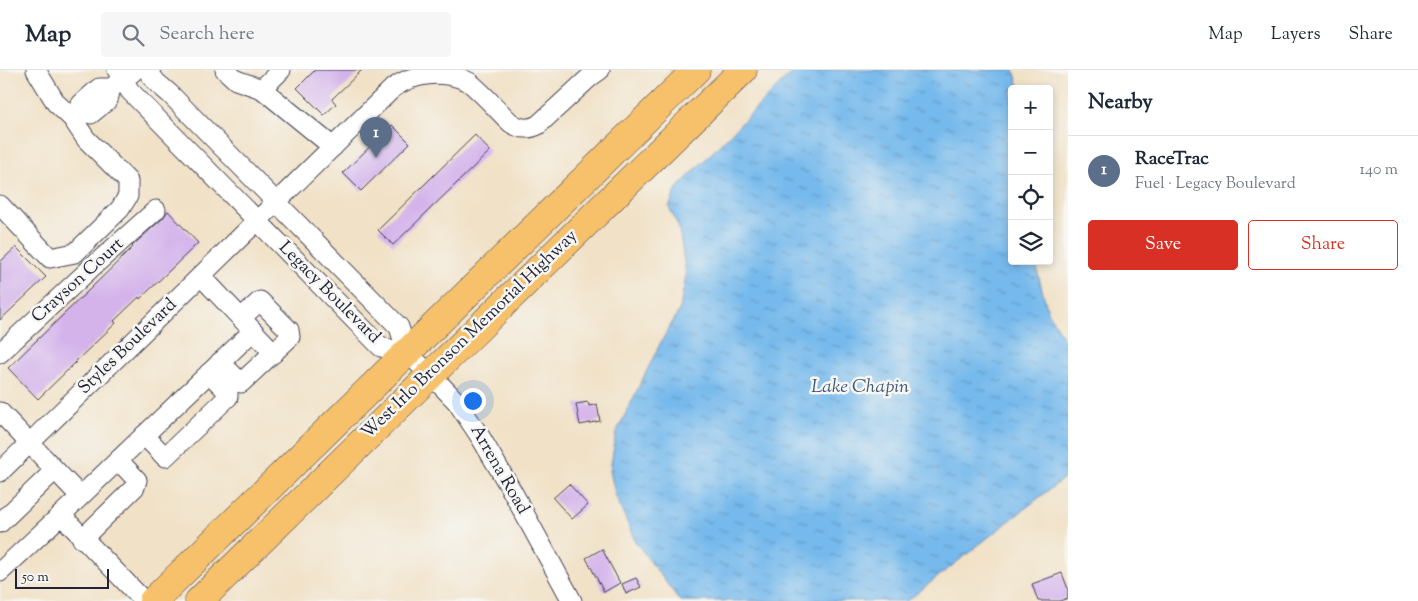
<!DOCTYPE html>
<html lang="en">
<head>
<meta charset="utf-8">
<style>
  :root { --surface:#fff; --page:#f6f6f7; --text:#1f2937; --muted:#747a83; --line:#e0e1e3; --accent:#d93025 }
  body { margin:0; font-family:"Sorts Mill Goudy",serif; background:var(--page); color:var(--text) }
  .controls { position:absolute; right:15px; top:15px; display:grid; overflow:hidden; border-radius:5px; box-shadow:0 2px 8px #0003 }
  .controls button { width:45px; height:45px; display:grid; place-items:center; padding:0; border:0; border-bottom:1px solid var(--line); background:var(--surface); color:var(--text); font:25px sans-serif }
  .scale { position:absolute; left:15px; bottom:12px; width:94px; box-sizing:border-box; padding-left:5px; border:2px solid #22223b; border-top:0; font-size:14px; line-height:18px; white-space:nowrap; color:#22223b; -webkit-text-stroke:4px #f6f6f2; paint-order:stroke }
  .you { position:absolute; left:472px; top:330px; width:18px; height:18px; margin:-12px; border:4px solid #fff; border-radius:50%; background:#1a73e8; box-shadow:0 0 0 8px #1a73e833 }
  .badge { display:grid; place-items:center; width:32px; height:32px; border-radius:50%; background:var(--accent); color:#fff; font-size:16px; font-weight:700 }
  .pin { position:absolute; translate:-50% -41px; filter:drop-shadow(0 1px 2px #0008) }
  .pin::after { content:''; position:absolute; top:26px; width:18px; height:15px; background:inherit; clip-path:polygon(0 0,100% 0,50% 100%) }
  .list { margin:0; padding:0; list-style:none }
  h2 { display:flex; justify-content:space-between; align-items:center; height:65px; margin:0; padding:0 20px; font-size:21px }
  h2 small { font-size:16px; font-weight:400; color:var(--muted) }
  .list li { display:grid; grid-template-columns:32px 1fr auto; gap:15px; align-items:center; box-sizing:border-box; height:70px; padding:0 20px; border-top:1px solid var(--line) }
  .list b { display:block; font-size:19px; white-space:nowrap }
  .list p { margin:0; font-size:16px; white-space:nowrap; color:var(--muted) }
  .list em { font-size:16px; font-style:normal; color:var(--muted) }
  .actions { display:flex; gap:10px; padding:15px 20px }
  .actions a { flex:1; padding:11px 0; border:1px solid var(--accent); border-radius:5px; text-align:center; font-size:18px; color:var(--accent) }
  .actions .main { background:var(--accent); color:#fff }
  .icon { flex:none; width:28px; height:28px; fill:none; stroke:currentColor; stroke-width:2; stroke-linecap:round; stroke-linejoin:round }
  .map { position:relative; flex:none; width:1068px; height:531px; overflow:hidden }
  header { display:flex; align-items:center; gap:30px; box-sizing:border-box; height:70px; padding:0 25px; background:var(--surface); border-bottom:1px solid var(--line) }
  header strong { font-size:24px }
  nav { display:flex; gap:28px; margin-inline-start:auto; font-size:18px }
  .search { width:350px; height:45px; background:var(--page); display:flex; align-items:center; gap:12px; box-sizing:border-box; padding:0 18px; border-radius:5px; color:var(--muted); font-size:19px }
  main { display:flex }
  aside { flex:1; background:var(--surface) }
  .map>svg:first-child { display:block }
  .water { fill:url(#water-ripples); stroke:#4c6e94 }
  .building { fill:#d4b3eb }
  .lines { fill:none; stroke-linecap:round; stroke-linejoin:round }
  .minor-casing { stroke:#413f50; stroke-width:21 }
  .highway-casing { stroke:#413f50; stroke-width:29 }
  .minor { stroke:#fff; stroke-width:19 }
  .highway { stroke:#f6c16b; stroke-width:28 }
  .labels { text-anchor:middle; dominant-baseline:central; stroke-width:5; stroke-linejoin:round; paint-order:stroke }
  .street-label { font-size:18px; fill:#22223b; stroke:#f6f6f2 }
  .water-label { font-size:19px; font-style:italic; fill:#3f5779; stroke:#f6f6f2 }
</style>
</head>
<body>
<header>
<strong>Map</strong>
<div class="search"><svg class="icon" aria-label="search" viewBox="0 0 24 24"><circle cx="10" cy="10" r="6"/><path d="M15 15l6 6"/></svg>Search here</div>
<nav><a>Map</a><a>Layers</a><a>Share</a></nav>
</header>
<main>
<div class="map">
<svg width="1068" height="531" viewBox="0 0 1068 531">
  <defs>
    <pattern id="water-ripples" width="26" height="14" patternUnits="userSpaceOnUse" patternTransform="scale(1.25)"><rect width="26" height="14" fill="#76b9ec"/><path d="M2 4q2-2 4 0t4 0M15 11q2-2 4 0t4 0" fill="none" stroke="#6096c0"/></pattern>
  </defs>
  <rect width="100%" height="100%" fill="#f6f6f2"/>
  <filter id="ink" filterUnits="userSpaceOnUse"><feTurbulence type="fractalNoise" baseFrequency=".02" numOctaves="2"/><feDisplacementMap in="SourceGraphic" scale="10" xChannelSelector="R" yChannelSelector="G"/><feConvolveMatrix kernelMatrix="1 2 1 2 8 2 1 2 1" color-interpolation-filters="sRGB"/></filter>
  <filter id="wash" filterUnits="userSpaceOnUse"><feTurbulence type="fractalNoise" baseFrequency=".0096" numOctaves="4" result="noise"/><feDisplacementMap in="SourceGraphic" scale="20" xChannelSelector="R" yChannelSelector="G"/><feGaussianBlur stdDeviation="1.12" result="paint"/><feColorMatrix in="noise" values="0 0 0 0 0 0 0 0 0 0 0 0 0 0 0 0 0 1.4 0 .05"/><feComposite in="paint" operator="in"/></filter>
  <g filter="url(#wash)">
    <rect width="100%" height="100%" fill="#f1e1c6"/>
    <path class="water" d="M 794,0 L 1014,0 L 1020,19 L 1012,19 L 1012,191 L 1037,191 L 1038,204 L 1048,242 L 1068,276 L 1068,405 L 907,531 L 680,531 L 635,471 L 615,424 L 610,401 L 616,363 L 661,272 L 680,239 L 686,204 L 679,158 L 669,137 L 677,118 Z"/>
    <g id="blocks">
      <g class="building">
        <path d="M 315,0 L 362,0 L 332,29 L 336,34 L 324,45 L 297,18 Z"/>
        <path d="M 392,55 L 410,73 L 361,121 L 343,103 Z"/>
        <path d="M 475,65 L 490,81 L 393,175 L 378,160 Z"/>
        <path d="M 168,141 L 198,173 L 140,229 L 139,227 L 114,251 L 116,253 L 75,292 L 76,292 L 38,329 L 8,298 L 91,218 L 133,177 L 132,176 L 163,148 Z"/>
        <path d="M 16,177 L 46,207 L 0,250 L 0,192 Z"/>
        <path d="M 588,332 L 589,336 L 597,334 L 600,351 L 580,355 L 576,334 Z"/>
        <path d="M 569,414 L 588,435 L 572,449 L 553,428 Z"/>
        <path d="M 602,479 L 620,513 L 604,522 L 586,488 Z"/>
        <path d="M 1062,503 L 1068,519 L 1068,528 L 1060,531 L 1038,531 L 1032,514 Z"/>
        <path d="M 636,508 L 641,517 L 626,524 L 622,514 Z"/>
      </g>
    </g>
  </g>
  <g filter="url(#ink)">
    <use href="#blocks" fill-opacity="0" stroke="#413f50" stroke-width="1"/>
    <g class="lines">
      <defs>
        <g id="minor">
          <path d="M 36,0 L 56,33 L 72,48 L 80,42"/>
          <path d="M 117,0 L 130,21 L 381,277 L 407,283 L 430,304 L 457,332 L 481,368 L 512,421 L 572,531"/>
          <path d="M 147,0 L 156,12 L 170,24 L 399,257 L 407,283"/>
          <path d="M 225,0 L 236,10 L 262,19 L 333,77"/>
          <path d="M 111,18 L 99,18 L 81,34 L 80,42 L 91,44 L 108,30 L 111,18 L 133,2"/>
          <path d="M 262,19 L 281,0"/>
          <path d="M 0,135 L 50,188 L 75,183 L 120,139 L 128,126 L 128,111 L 86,69 L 72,48"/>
          <path d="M 201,206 L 274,283"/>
          <path d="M 0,283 L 91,198 L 156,140"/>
          <path d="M 220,292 L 241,313 L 290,267 L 289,260 L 260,231 L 241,248"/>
          <path d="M 0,342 L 80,426"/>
          <path d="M 144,365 L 165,387 L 228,327 L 228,322 L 209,303"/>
          <path d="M 0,402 L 393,18 C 415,2 446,0 469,12 C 484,24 497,40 511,53 C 520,59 528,60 538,55 L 590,7 L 600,0"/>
          <path d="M 61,445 L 253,261"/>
          <path d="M 0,453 L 55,400"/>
          <path d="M 82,469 L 135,417 L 137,410 L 118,390"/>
          <path d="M 0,502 L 61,445 L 144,531"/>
        </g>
        <g id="highway">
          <path d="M 153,531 L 696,0"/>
          <path d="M 199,531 L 743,0"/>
        </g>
      </defs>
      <use href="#minor" class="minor-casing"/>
      <use href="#highway" class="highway-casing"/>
      <use href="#minor" class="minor"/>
      <use href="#highway" class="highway"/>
    </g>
  </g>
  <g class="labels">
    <g class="street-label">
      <text transform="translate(78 211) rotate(-42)">Crayson Court</text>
      <text transform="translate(329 223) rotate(45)">Legacy Boulevard</text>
      <text transform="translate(470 265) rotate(-44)">West Irlo Bronson Memorial Highway</text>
      <text transform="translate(128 277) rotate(-44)">Styles Boulevard</text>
      <text transform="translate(499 400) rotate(60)">Arrena Road</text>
    </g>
    <g class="water-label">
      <text x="860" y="317">Lake Chapin</text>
    </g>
  </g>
</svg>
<div class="controls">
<button>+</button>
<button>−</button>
<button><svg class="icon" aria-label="locate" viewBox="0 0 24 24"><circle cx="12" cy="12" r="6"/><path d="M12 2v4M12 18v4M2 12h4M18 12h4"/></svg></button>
<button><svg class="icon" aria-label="layers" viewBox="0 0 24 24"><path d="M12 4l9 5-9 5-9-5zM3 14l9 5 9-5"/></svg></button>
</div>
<div class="scale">50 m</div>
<div class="you"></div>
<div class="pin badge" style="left:376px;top:88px;background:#5c6f8a">1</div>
</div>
<aside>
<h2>Nearby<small></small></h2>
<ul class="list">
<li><span class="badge" style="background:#5c6f8a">1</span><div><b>RaceTrac</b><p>Fuel · Legacy Boulevard</p></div><em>140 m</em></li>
</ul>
<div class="actions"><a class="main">Save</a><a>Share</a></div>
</aside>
</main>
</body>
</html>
